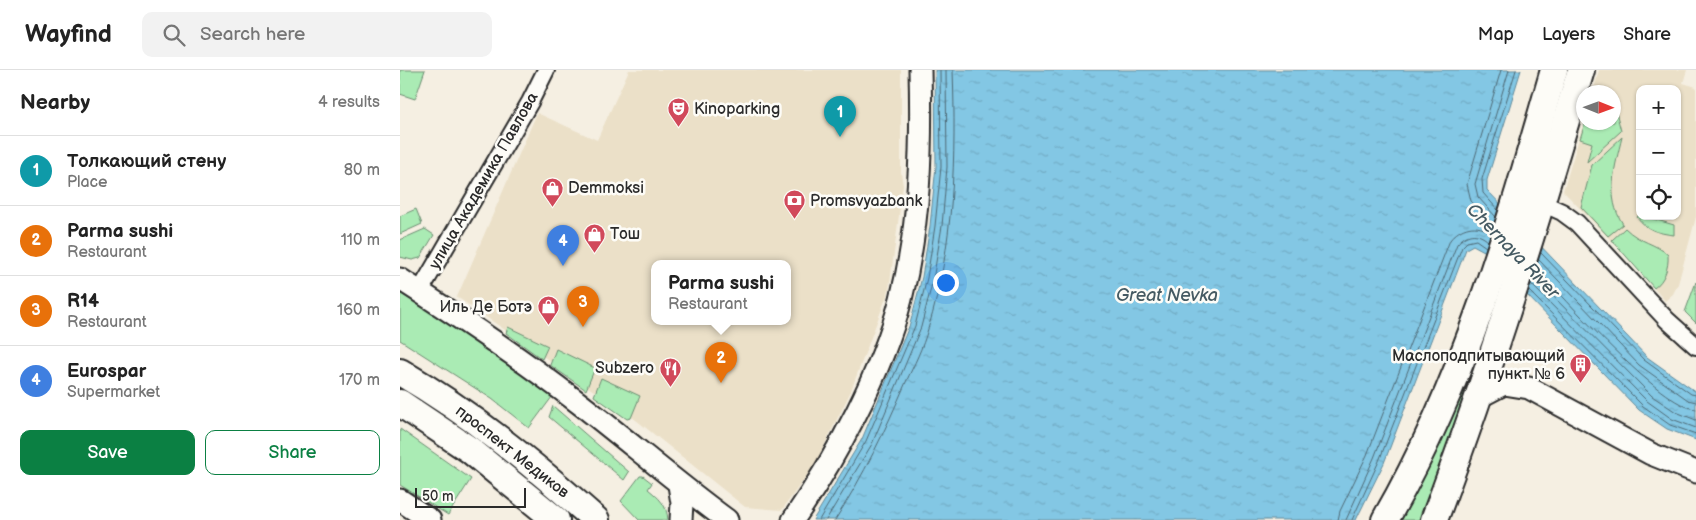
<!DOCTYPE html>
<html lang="en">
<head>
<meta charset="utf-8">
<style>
  :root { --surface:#fff; --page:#f2f2f2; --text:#222; --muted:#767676; --line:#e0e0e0; --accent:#0b8043 }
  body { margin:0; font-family:"Balsamiq Sans",sans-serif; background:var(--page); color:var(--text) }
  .controls { position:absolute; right:15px; top:15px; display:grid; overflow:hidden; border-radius:10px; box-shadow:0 1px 4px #0004 }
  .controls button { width:45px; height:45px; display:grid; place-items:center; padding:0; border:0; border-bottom:1px solid var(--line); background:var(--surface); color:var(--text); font:25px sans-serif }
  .compass { position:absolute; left:1176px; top:15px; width:45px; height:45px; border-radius:50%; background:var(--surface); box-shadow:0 1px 4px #0004; rotate:91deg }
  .scale { position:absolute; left:15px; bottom:12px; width:111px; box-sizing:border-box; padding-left:5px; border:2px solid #2b2b2b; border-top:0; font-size:14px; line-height:18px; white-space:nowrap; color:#2b2b2b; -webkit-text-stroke:4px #fdfcf7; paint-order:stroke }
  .you { position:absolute; left:545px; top:212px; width:18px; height:18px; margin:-12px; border:4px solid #fff; border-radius:50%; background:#1a73e8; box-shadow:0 0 0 8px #1a73e833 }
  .badge { display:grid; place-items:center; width:32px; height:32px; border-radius:50%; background:var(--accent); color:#fff; font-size:16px; font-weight:700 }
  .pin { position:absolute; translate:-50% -41px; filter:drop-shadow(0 1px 2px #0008) }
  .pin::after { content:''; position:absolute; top:26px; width:18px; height:15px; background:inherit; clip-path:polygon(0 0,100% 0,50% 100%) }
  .popup { position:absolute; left:251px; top:190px; width:140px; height:65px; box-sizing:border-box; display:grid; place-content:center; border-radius:10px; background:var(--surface); filter:drop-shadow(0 1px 4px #0005); font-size:16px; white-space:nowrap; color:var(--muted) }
  .popup b { font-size:19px; color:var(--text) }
  .popup::after { content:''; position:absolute; left:50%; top:100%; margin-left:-10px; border:10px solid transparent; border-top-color:var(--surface) }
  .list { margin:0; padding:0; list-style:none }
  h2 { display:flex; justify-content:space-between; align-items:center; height:65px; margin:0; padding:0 20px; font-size:21px }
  h2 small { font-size:16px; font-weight:400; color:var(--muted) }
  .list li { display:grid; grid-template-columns:32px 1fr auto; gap:15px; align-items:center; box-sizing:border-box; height:70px; padding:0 20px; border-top:1px solid var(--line) }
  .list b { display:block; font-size:19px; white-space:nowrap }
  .list p { margin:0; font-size:16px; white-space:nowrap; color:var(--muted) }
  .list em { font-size:16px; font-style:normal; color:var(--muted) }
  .actions { display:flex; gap:10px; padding:15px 20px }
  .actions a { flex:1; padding:11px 0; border:1px solid var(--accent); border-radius:10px; text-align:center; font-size:18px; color:var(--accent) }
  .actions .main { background:var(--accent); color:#fff }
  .icon { flex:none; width:28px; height:28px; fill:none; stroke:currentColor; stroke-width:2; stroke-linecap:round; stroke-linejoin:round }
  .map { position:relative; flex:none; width:1296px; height:450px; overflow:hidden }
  header { display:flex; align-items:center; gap:30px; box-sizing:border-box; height:70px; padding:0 25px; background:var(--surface); border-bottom:1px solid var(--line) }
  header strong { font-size:24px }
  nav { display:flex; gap:28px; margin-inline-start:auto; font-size:18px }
  .search { width:350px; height:45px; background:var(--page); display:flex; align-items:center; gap:12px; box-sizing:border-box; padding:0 18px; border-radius:10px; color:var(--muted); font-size:19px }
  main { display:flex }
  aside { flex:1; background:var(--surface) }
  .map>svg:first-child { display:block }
  .built { fill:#ebe0c8; fill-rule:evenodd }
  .grass { fill:#aaebb4; stroke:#6a8b70 }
  .water { fill:url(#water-ripples); stroke:#60899a }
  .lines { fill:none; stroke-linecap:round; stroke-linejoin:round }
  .shore { stroke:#4e6975; stroke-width:1 }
  .minor-casing { stroke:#2b2b2b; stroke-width:20 }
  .tertiary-casing { stroke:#2b2b2b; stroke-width:25 }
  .primary-casing { stroke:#2b2b2b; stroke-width:30 }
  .minor { stroke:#fdfcf7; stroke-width:16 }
  .tertiary { stroke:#fdfcf7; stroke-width:21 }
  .primary { stroke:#fdfcf7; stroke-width:26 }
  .labels { text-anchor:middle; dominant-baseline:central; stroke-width:5; stroke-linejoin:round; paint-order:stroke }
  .poi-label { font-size:16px; fill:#2b2b2b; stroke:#fdfcf7; text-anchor:start }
  .street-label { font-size:16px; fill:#2b2b2b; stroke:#fdfcf7 }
  .water-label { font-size:18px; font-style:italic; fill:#455a62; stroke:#fdfcf7 }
</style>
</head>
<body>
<header>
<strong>Wayfind</strong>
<div class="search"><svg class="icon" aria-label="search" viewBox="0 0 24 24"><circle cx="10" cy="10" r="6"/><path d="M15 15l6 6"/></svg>Search here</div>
<nav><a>Map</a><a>Layers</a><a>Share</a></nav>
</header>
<main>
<aside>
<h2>Nearby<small>4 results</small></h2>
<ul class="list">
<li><span class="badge" style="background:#0f9aa8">1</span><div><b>Толкающий стену</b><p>Place</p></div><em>80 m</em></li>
<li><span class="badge" style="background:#e8710a">2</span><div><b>Parma sushi</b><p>Restaurant</p></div><em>110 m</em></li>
<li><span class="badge" style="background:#e8710a">3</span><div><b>R14</b><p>Restaurant</p></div><em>160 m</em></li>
<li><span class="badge" style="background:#3f7fe0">4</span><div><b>Eurospar</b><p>Supermarket</p></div><em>170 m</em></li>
</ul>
<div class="actions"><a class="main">Save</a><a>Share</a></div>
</aside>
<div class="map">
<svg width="1296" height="450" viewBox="0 0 1296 450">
  <defs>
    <pattern id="water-ripples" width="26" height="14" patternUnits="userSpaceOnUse" patternTransform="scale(1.25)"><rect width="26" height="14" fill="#83c7e4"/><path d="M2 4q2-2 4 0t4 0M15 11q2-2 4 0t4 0" fill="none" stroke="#71abc4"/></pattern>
  </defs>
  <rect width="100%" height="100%" fill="#f5efe2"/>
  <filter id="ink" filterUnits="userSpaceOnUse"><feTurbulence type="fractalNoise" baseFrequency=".02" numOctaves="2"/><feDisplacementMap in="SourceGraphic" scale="10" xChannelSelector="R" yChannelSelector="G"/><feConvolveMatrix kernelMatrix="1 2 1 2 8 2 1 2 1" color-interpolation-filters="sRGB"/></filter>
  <g filter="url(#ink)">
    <g class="built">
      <path d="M 229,0 L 501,0 L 501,102 L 503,116 L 489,220 L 450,323 L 415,394 L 382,440 L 345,437 L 236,350 L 57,227 L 137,43 L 197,70 ZM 255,194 L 387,194 L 387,252 L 255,252 Z"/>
      <path d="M 1199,0 L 1287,0 L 1283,13 L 1296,17 L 1296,147 L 1278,214 L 1273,224 L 1265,231 L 1225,185 L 1163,121 L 1184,52 L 1214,52 L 1214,22 L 1193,22 ZM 1240,19 L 1277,19 L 1277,146 L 1240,146 Z"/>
    </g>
    <g class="grass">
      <path d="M 0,0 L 25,0 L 15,29 L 0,24 Z"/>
      <path d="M 1214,34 L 1221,61 L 1187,92 L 1192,73 L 1180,69 L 1185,53 L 1214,52 Z"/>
      <path d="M 1222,67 C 1215,97 1205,127 1223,154 L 1208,166 L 1181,137 L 1192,95 Z"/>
      <path d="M 16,139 L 22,154 L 0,164 L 0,146 Z"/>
      <path d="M 1240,145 L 1274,155 L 1274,165 C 1257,163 1247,160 1237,147 Z"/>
      <path d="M 1225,158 C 1240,173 1256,173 1268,185 C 1269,198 1264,211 1254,218 L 1212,170 Z"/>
      <path d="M 25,159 L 34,165 L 20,188 L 12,190 L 0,187 L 0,170 Z"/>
      <path d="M 1296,212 L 1296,253 L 1285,242 Z"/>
      <path d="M 0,221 L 77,271 L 152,327 L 129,358 L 92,329 L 0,270 Z"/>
      <path d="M 108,257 L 148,276 L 142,289 L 106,263 Z"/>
      <path d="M 156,279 L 195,298 L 186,320 L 150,295 Z"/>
      <path d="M 201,308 L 240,326 L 231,348 L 227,349 L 194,326 Z"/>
      <path d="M 1061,320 L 1069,323 L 1023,450 L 997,450 Z"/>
      <path d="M 153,336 L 229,402 L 224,410 L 149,347 Z"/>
      <path d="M 0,359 L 71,409 L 48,445 L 0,415 Z"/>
      <path d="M 240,406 L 243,406 L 252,413 L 248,419 C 259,428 267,435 268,450 L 239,450 L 221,431 Z"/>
    </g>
    <path class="water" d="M 535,0 L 1121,0 L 1087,110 L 1087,120 L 1247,287 L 1296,322 L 1296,370 L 1267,359 L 1239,340 L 1084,181 L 1073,175 L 1066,179 L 984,393 L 956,450 L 413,450 L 462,369 L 510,254 L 522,207 L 530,156 L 536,96 Z"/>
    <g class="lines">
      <g class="shore">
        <path d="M 1098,140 L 1083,123 L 1082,109 L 1116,0"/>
        <path d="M 1096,147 L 1078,127 L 1075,114 L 1109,0"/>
        <path d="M 1093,155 L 1071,131 L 1067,114 L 1101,0"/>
        <path d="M 1141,183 L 1244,290 L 1291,324 L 1296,325"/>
        <path d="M 1138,189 L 1239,295 L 1288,330 L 1296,332"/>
        <path d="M 1136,198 C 1163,226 1261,338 1296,339"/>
        <path d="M 1133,206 L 1252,326 L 1276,342 L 1296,350"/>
        <path d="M 1131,214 L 1247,331 L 1272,349 L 1296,358"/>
        <path d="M 1129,221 L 1243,336 L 1270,355 L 1296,364"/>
        <path d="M 419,450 L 466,371 L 515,256 L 527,208 L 535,156 L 541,97 L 540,0"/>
        <path d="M 426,450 L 472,374 L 521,257 L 533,210 L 542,156 L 547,97 L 546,0"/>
        <path d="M 435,450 C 464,405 485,361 506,312 C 514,295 523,277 528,259 C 554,176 556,86 553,0"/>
        <path d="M 938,450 L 940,441 L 967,385 L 1050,170 C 1060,157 1077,152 1091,163"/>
        <path d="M 946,450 L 974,388 L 1057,174 C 1066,163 1077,161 1088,171"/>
        <path d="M 952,450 L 979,391 L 1062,177 L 1067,172 L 1076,170 L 1086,177"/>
      </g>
      <defs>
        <g id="minor">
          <path d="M 1142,133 L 1162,142 L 1177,153 L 1267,250 L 1296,276"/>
          <path d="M 20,221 L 130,32 L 146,0"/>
        </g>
        <g id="tertiary">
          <path d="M 0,209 C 59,247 119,287 175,330 C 226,369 275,412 327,450"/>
          <path d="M 1081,326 L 1104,314 L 1129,318 L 1251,384 L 1296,402"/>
          <path d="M 279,415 L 282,433 L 281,450"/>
          <path d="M 0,430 L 30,450"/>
          <path d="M 393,450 C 436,388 482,302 501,229 C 520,154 522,77 520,0"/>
        </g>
        <g id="primary">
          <path d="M 0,302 C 72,344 134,395 196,450"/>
          <path d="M 0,333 L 70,380 L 156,450"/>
          <path d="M 985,450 C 1066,310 1110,154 1154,0"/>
          <path d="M 1034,450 C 1090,302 1136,152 1181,0"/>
        </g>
      </defs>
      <use href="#minor" class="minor-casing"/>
      <use href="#tertiary" class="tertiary-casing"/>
      <use href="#primary" class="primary-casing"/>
      <use href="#minor" class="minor"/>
      <use href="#tertiary" class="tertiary"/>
      <use href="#primary" class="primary"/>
    </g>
  </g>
  <defs>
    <symbol id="theatre-pin" viewBox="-11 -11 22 30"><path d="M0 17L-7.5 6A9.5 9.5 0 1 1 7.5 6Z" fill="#d1495b" stroke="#fdfcf7"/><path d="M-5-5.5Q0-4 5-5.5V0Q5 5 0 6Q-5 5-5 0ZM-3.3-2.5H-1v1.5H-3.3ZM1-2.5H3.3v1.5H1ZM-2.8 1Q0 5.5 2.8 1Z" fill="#fff"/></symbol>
    <symbol id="shop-pin" viewBox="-11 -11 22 30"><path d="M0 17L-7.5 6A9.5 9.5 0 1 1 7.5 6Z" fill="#d1495b" stroke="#fdfcf7"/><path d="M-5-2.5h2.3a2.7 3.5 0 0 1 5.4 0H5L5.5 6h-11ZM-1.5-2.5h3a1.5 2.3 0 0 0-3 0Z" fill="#fff"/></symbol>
    <symbol id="bank-pin" viewBox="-11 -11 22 30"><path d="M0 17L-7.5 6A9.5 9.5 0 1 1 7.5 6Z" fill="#d1495b" stroke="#fdfcf7"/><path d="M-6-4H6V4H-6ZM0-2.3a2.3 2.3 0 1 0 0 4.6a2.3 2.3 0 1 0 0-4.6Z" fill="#fff"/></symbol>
    <symbol id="building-pin" viewBox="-11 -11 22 30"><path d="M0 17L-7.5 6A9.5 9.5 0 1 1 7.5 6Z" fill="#d1495b" stroke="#fdfcf7"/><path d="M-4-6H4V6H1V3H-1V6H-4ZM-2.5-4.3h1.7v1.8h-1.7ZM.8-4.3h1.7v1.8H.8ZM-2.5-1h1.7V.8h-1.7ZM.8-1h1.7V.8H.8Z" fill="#fff"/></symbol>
    <symbol id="restaurant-pin" viewBox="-11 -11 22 30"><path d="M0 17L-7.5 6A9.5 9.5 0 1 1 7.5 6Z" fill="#d1495b" stroke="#fdfcf7"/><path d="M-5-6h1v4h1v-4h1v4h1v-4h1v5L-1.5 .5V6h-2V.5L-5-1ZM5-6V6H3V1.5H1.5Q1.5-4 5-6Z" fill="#fff"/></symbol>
  </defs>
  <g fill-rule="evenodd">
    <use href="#theatre-pin" x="266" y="26" width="25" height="34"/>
    <use href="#shop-pin" x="140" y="106" width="25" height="34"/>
    <use href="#bank-pin" x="382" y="118" width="25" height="34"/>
    <use href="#shop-pin" x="182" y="152" width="25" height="34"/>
    <use href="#shop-pin" x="136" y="224" width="25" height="34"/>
    <use href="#building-pin" x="1168" y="282" width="25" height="34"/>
    <use href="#restaurant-pin" x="258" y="286" width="25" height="34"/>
  </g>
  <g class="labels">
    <g class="poi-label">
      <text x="294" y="39">Kinoparking</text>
      <text x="168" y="118">Demmoksi</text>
      <text x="410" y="131">Promsvyazbank</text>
      <text x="210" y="164">Тош</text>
      <text x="132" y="237" text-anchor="end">Иль Де Ботэ</text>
      <text x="1165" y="286" text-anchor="end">Маслоподпитывающий<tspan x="1165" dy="18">пункт № 6</tspan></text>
      <text x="254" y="298" text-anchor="end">Subzero</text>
    </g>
    <g class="street-label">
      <text transform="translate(84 111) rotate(-60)">улица Академика Павлова</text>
      <text transform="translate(112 382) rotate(38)">проспект Медиков</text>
    </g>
    <g class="water-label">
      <text transform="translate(1113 181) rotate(46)">Chernaya River</text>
      <text x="767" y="225">Great Nevka</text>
    </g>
  </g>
</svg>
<div class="controls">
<button>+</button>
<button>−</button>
<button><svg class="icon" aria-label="locate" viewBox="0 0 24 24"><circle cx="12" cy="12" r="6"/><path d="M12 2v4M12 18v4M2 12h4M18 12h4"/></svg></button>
</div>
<svg class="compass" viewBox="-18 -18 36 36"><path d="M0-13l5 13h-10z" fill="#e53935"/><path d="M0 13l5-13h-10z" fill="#767676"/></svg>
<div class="scale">50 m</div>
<div class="you"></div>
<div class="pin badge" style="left:440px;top:67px;background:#0f9aa8">1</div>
<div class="pin badge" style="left:321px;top:313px;background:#e8710a">2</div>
<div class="popup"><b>Parma sushi</b>Restaurant</div>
<div class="pin badge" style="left:183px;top:257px;background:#e8710a">3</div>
<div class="pin badge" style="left:163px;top:196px;background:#3f7fe0">4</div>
</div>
</main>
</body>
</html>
